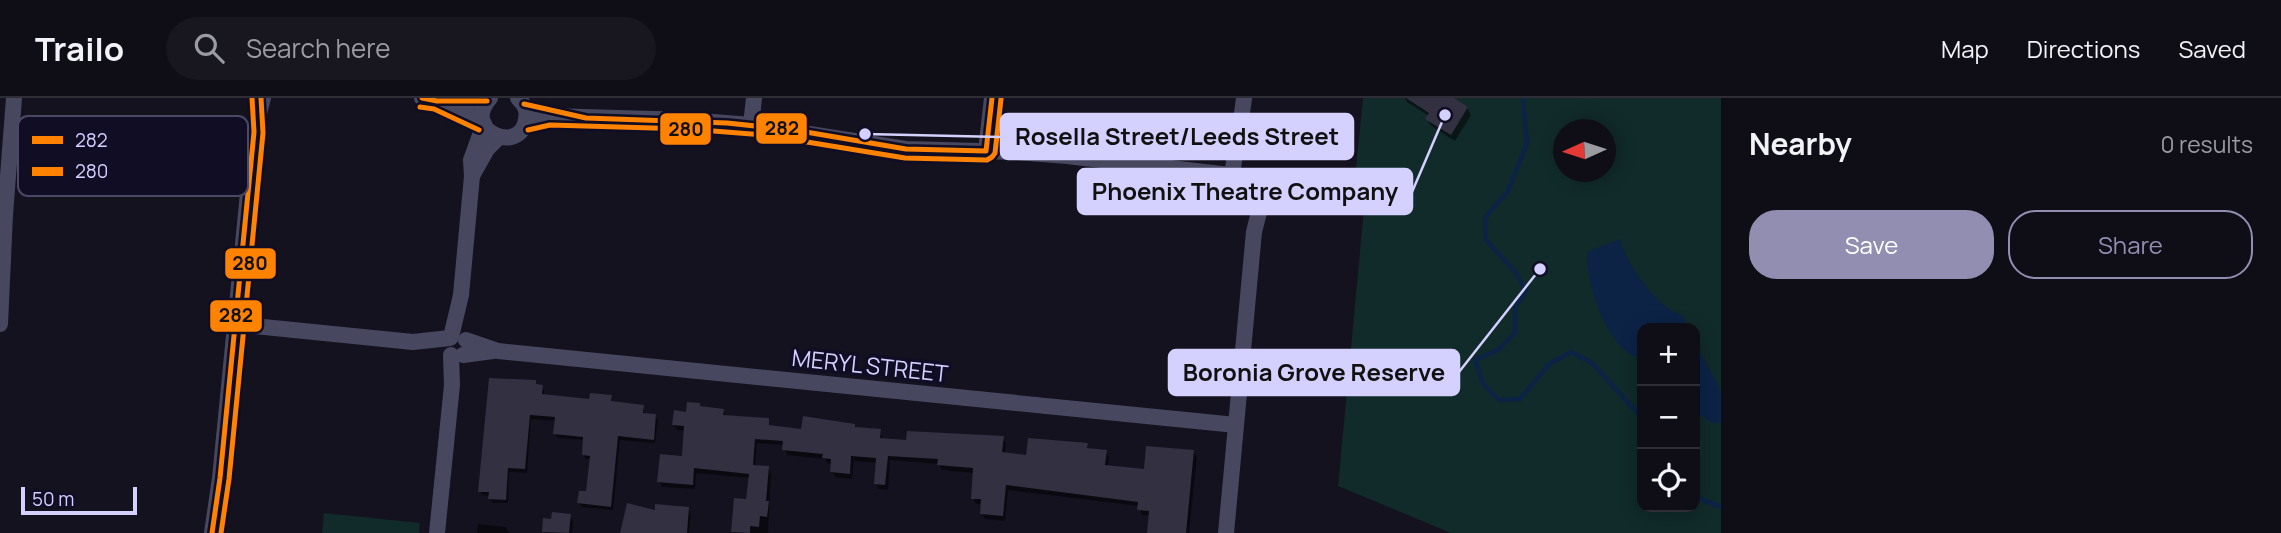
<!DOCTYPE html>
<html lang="en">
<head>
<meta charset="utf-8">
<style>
  :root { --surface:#0f0e17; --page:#181720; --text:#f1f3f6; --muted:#9b9ca1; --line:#2f2e36; --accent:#918eb1 }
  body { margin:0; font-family:Manrope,sans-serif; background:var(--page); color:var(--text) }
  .controls { position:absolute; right:21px; bottom:21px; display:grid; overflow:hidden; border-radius:14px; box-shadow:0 4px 18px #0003 }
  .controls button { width:63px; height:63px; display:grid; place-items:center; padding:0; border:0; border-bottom:2px solid var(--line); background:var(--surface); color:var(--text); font:35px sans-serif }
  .compass { position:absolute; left:1553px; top:21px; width:63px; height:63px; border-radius:50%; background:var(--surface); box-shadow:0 4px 18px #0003; rotate:267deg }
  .scale { position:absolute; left:21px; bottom:18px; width:116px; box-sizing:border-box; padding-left:7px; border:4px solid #d4d0ff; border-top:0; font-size:19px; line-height:24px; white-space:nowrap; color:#d4d0ff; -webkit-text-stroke:5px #100d24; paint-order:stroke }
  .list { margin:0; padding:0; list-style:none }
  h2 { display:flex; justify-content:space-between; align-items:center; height:91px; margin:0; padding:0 28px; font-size:30px }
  h2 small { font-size:23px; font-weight:400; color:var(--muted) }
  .actions { display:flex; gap:14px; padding:21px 28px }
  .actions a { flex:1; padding:16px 0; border:2px solid var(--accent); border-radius:28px; text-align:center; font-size:24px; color:var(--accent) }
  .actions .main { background:var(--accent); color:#fff }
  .icon { flex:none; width:38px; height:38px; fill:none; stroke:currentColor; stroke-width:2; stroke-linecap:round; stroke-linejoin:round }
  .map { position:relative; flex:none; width:1721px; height:435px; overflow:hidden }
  header { display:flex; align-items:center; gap:42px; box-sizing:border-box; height:98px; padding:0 35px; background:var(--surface); border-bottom:2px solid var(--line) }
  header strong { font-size:33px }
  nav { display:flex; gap:38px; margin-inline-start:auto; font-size:24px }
  .search { width:490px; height:63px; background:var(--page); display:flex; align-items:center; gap:18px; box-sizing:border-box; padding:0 24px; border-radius:38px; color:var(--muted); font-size:26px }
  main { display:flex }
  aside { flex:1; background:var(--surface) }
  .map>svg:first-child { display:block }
  .green { fill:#112a2a; fill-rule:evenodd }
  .water { fill:#0c2346 }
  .shadow { fill:#0007 }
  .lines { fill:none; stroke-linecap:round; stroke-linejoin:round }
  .stream { stroke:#0c2346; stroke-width:4.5 }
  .building { fill:#323041 }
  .street { stroke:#474760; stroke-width:16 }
  .bus-1-casing { stroke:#100d24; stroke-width:10 }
  .bus-2-casing { stroke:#100d24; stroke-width:10 }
  .bus-1 { stroke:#ff8200; stroke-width:5 }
  .bus-2 { stroke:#ff8200; stroke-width:5 }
  .labels { text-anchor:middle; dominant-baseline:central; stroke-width:7; stroke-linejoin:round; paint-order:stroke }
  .street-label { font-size:23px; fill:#d4d0ff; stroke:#100d24 }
  .key { fill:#100d24; stroke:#4b4866; stroke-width:2 }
  .key-label { font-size:19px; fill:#d4d0ff }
  .leader { fill:none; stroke:#d4d0ff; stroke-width:2.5 }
  .callout-dot { fill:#d4d0ff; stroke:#100d24; stroke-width:2.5 }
  .callout { fill:#d4d0ff; stroke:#d4d0ff; stroke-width:2.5 }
  .callout-label { font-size:24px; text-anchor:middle; font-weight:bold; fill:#111 }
  .line-badge { stroke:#100d24; stroke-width:2.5 }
  .pale-badge-label { font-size:19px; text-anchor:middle; font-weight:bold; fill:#111 }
</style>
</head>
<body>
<header>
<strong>Trailo</strong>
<div class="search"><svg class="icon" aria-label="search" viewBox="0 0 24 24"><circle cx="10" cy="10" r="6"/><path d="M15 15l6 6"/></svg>Search here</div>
<nav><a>Map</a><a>Directions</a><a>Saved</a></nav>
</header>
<main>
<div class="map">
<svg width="1721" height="435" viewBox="0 0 1721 435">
  <rect width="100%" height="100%" fill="#14121f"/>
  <g class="green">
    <path d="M 1363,0 L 1721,0 L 1721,435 L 1451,435 L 1338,388 L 1364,111 L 1356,70 ZM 1563,32 L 1605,32 L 1605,74 L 1563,74 ZM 1642,230 L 1695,230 L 1695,409 L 1642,409 Z"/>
    <path d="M 324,415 L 420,425 L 419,435 L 322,435 Z"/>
  </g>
  <g class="water">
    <path d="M 1620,141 C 1624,161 1651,199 1668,210 C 1673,214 1679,216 1684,218 L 1685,230 L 1642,230 L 1642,261 C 1638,259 1631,257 1627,254 C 1602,233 1586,185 1587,154 Z"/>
    <path d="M 1695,246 L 1717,285 L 1721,297 L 1721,325 L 1712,325 L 1695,313 Z"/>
  </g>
  <g class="shadow">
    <path d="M 1405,0 L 1451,0 L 1467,10 L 1471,17 L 1455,43 L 1431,28 L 1427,21 L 1429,18 L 1407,4 Z"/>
    <path d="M 535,283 L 537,288 L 542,288 L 544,293 L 544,298 L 591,303 L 611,299 L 613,305 L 643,308 L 645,317 L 655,318 L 658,322 L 655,345 L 620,342 L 613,412 L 582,409 L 579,405 L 587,395 L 591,361 L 586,361 L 583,357 L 584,342 L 558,340 L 555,336 L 557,323 L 531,321 L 527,375 L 509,374 L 508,405 L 492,405 L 490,398 L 482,397 L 480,393 Z"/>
    <path d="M 701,310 L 723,313 L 726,319 L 768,321 L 771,329 L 803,333 L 856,331 L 880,333 L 883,342 L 908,344 L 1003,340 L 1006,345 L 1005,356 L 1028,359 L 1086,347 L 1090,352 L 1106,354 L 1109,359 L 1108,369 L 1146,373 L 1193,354 L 1197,359 L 1189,435 L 1149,435 L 1150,417 L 1142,417 L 1139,408 L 1008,392 L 1005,423 L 985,421 L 982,415 L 982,406 L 976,406 L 973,400 L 974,375 L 942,372 L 939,366 L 890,362 L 888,392 L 879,391 L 876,386 L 878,365 L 854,363 L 852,381 L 835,379 L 832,373 L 833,366 L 827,365 L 825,361 L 787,357 L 784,347 L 757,345 L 755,369 L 768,370 L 771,376 L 768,435 L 733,435 L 736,402 L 748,403 L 750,380 L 696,375 L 695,391 L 662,389 L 659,383 L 683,360 L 686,333 L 677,332 L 674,327 L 687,316 Z"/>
    <path d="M 688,411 L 691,416 L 689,435 L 621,435 L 656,414 Z"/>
    <path d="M 570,418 L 573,423 L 572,435 L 574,435 L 544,435 L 552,423 Z"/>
    <path d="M 478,426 L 506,429 L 509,435 L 477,435 Z"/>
  </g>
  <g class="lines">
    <g class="stream">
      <path d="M 1523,0 L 1527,45 L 1508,93 L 1485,120 L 1486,142 L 1516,175 L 1526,193 L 1515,209 L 1515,235 L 1498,252 L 1475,262 L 1483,286 L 1499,302 L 1520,301 L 1549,266 L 1571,254 L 1592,265 L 1642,320"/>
      <path d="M 1695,399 L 1721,409"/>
    </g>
  </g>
  <g class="building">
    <path d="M 1406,0 L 1454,0 L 1468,9 L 1451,37 L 1425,21 L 1429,15 Z"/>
    <path d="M 489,280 L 536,282 L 536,286 L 543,287 L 542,296 L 589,301 L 590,295 L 612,297 L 611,303 L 644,307 L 643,315 L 656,316 L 654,342 L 618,338 L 611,409 L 577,405 L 579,393 L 586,393 L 590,358 L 582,357 L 583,339 L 553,336 L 555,319 L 530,317 L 525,371 L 508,370 L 506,402 L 488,401 L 489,394 L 478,394 Z"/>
    <path d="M 687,304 L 700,305 L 700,308 L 724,311 L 723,317 L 769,320 L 769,327 L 801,331 L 803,318 L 855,326 L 855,329 L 881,331 L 880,340 L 906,342 L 907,333 L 1004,338 L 1002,354 L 1026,357 L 1028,340 L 1088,345 L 1087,350 L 1107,352 L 1105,367 L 1144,371 L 1146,348 L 1194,352 L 1186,435 L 1147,435 L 1149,413 L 1137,412 L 1138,404 L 1006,387 L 1003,418 L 980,416 L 981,401 L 971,401 L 973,370 L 937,367 L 938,361 L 888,358 L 885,387 L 874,386 L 876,360 L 851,358 L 850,376 L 830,374 L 831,361 L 822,360 L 823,356 L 782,352 L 783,343 L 755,341 L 753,367 L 769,368 L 766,403 L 769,403 L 767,419 L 760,418 L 759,429 L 750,428 L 750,435 L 731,434 L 734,400 L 746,401 L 749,376 L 694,370 L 693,387 L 657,384 L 660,356 L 682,358 L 684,328 L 672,327 L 674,312 L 686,314 Z"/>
    <path d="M 627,405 L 655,412 L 655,406 L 689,409 L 687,435 L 620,435 Z"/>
    <path d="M 552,414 L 571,416 L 569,435 L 542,434 L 543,420 L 551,421 Z"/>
  </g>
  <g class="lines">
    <g class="street">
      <path d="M 422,0 L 437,3 L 483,24"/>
      <path d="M 490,0 C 460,33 521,58 526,21 C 528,12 524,6 518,0"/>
      <path d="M 440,3 L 487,3"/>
      <path d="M 526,24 L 549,18 L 688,22 L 751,27 L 906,51 L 1015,54 L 1067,58 L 1291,84 L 1345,86 L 1365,85 L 1377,82"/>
      <path d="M 751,27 L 754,0"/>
      <path d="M 986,53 L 992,0"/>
      <path d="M 473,76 L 487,51 L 499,39"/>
      <path d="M 1232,78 C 1235,52 1241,26 1244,0"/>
      <path d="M 0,226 L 5,117 L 14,0"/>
      <path d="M 235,226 L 413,244 L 450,240"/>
      <path d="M 451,239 L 461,197 L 472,78 L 471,62 L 484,26"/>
      <path d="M 466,242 L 498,253 L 1236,327"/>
      <path d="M 463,257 L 493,253"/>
      <path d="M 212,435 L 220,380 L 254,34 L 263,0"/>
      <path d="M 437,435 L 452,287 L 451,257"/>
      <path d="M 1226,435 L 1254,134 L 1259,114 L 1258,81"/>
    </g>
    <defs>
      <g id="bus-1">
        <path d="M 422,0 L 437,3 L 487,3"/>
        <path d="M 524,6 L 586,20 L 727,25 L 794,32 L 906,51 L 986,53 L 992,0"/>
        <path d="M 212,435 L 220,380 L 254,34 L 252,0"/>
      </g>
      <g id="bus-2">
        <path d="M 420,9 L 434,11 L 479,32"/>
        <path d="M 528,32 L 550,27 L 688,31 L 764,37 L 905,60 L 987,62 L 992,59 L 995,55 L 1001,1"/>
        <path d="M 221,435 L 229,381 L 263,35 L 261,0"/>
      </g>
    </defs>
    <use href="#bus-1" class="bus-1-casing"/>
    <use href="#bus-2" class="bus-2-casing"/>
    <use href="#bus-1" class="bus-1"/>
    <use href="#bus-2" class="bus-2"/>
  </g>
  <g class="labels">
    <g class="street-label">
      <text transform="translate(870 267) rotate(6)">MERYL STREET</text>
    </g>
  </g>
  <rect x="18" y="18" width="230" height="80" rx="10" class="key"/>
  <rect x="32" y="38" width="31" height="8" fill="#ff8200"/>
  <rect x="32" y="69" width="31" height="9" fill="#ff8200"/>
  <g class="key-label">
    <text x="75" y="49">282</text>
    <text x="75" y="80">280</text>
  </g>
  <path class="leader" d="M865 36L1001 39M1445 17L1412 94M1540 171L1459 274"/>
  <g class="callout-dot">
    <circle cx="865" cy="36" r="7"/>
    <circle cx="1445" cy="17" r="7"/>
    <circle cx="1540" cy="171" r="7"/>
  </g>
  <g class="callout">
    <rect x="1001" y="16" width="352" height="45" rx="7"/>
    <rect x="1078" y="71" width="334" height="45" rx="7"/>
    <rect x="1169" y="252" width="290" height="45" rx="7"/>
  </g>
  <g class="callout-label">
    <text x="1177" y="47">Rosella Street/Leeds Street</text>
    <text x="1245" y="102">Phoenix Theatre Company</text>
    <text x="1314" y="283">Boronia Grove Reserve</text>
  </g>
  <g class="line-badge">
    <rect x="755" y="14" width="53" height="33" rx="7" fill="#ff8200"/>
    <rect x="659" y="14" width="53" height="34" rx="7" fill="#ff8200"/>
    <rect x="224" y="149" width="53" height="33" rx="7" fill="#ff8200"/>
    <rect x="209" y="201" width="54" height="34" rx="7" fill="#ff8200"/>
  </g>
  <g class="pale-badge-label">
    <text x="782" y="37">282</text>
    <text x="686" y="38">280</text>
    <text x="250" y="172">280</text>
    <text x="236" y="224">282</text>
  </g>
</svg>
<div class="controls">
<button>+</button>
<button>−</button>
<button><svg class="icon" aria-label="locate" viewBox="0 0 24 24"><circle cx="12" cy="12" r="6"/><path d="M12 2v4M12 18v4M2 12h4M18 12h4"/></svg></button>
</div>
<svg class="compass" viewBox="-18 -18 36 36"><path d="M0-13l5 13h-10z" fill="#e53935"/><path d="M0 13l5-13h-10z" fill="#9b9ca1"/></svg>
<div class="scale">50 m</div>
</div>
<aside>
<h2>Nearby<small>0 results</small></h2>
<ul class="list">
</ul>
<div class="actions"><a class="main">Save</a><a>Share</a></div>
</aside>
</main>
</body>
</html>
